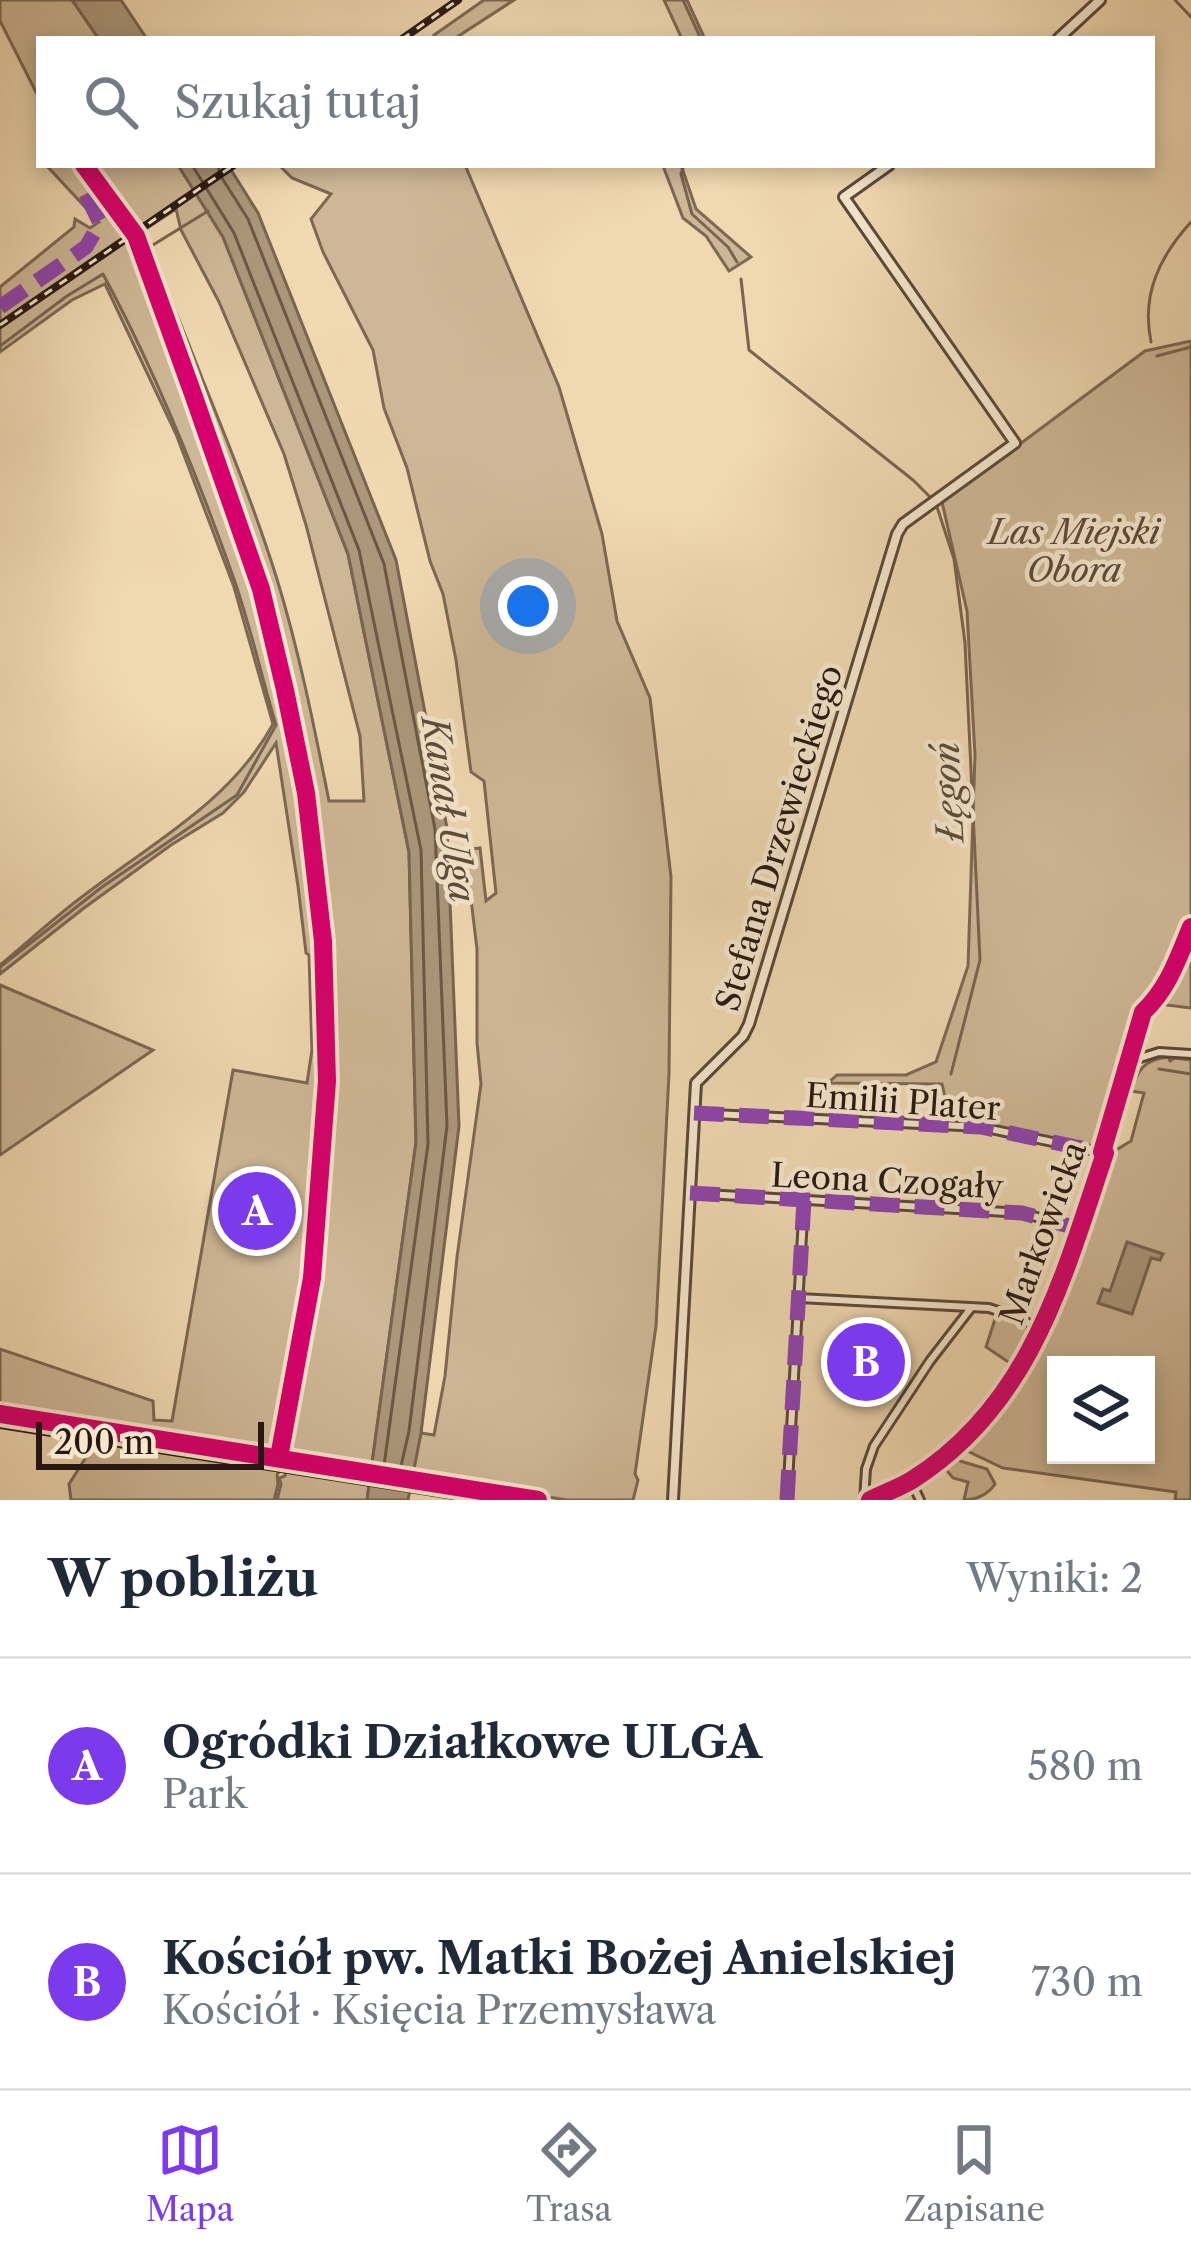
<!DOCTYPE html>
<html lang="pl">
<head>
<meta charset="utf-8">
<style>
  :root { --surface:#fff; --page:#f2f2f3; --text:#1f2937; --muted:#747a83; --line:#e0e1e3; --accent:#7c3aed }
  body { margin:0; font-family:"Libre Caslon Text",serif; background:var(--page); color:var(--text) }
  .controls { position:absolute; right:36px; bottom:36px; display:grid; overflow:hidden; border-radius:0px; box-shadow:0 6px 18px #0003 }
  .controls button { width:108px; height:108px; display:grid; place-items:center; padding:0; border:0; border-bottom:3px solid var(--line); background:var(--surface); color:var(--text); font:60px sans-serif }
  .scale { position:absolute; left:36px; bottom:30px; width:228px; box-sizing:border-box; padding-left:12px; border:6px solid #291811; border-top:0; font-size:33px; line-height:42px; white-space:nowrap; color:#291811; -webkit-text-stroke:9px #f5e6cc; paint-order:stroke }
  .you { position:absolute; left:528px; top:606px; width:42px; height:42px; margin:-30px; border:9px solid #fff; border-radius:50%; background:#1a73e8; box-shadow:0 0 0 18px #1a73e833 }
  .badge { display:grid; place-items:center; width:78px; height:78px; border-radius:50%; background:var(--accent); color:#fff; font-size:39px; font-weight:700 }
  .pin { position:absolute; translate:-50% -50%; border:6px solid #fff; box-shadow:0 3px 12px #0006 }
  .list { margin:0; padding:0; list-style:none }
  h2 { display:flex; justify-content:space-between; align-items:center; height:156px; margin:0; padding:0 48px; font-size:51px }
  h2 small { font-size:39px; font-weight:400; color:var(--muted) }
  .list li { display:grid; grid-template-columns:78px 1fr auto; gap:36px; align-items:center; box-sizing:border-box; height:216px; padding:0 48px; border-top:3px solid var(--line) }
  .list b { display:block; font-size:45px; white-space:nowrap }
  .list p { margin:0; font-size:39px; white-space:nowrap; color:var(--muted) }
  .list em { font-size:39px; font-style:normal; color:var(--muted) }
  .icon { flex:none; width:66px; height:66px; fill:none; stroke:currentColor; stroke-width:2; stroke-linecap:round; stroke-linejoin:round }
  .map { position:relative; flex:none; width:1191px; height:1500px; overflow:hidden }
  .search { position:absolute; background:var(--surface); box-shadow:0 6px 18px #0003; left:36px; right:36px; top:36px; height:132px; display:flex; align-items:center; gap:30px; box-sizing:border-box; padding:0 42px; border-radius:0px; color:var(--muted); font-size:45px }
  .sheet { height:588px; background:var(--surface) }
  nav { display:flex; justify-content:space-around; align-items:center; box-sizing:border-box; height:168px; border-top:3px solid var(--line); background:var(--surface); font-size:33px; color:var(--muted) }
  nav a { display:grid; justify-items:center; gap:6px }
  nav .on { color:var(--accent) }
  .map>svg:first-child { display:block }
  .green { fill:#ceb796; stroke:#7c6854; stroke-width:3; fill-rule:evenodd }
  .water { fill:#ac977b; stroke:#786451; stroke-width:3 }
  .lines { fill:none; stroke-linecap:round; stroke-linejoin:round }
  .shore { stroke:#6a5846; stroke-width:3 }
  .stream { stroke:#786451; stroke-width:3 }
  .minor-casing { stroke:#5b4839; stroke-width:12 }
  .tertiary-casing { stroke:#5b4839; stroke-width:14 }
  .primary-casing { stroke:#291811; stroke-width:16 }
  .minor { stroke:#f5e6cc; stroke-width:6 }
  .tertiary { stroke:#f5e6cc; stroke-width:8 }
  .primary { stroke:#f0d8b1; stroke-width:10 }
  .rail-casing { stroke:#291811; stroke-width:8 }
  .rail { stroke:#f5e6cc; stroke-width:3; stroke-dasharray:9; stroke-linecap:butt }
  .quiet { stroke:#8e44ad; stroke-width:15; stroke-dasharray:30 15; stroke-linecap:butt }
  .cycleway-casing { stroke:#f5e6cc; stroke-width:26 }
  .cycleway { stroke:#d6006c; stroke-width:18 }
  .labels { text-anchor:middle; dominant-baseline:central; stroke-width:9; stroke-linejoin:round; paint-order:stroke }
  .park-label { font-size:33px; font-style:italic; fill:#5b4839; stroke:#f5e6cc }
  .street-label { font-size:33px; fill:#291811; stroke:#f5e6cc }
  .water-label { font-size:36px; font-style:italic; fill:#5d4b3b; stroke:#f5e6cc }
</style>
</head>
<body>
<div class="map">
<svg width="1191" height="1500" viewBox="0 0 1191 1500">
  <rect width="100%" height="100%" fill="#f0d8b1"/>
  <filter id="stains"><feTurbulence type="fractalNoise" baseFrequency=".00167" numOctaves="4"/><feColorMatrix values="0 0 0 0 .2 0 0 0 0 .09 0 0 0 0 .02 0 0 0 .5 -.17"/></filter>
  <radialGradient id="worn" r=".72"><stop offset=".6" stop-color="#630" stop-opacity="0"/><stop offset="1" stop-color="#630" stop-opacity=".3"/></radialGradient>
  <g class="green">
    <path d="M 0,0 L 72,0 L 99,39 L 39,39 L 39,98 L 0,21 Z"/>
    <path d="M 484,0 L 514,0 L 454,39 L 437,39 L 434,35 Z"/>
    <path d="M 664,0 L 687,0 L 705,39 L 682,39 Z"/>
    <path d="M 46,165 L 178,165 L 223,237 L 348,554 L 409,852 L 416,1142 L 367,1500 L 277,1500 L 281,1484 L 279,1478 L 285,1476 L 287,1456 L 0,1413 L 0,1349 L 153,1401 L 154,1420 L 172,1421 L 233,1070 L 307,1083 L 312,1050 L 309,955 L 306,953 L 298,886 L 276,743 L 244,792 L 223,813 L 171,845 L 84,908 L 0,974 L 0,965 C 29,941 57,915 87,893 C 154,842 232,800 273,724 L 234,587 L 176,434 L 105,284 L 72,300 L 0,352 L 0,287 L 74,227 L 75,219 L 90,228 L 99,222 ZM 176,209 L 181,230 L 219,302 L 284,454 L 306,525 L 360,736 L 364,801 L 329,801 C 314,726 299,650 276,576 C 255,509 228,443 202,378 C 183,331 165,277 135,236 Z"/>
    <path d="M 279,165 L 465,165 L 559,387 L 602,534 L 617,621 L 650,698 L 671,877 L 669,1074 L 656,1326 L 635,1474 L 638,1480 L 633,1500 L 567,1500 L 411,1475 L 421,1433 L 434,1435 L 445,1376 L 457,1257 L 481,1084 L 477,1043 L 477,949 L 465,850 L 480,848 L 486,901 L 496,893 L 484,781 L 471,772 L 456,660 L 443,594 L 430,561 L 407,468 L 384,408 L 373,350 L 323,252 L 311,219 L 331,194 L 292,178 Z"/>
    <path d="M 681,165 L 696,209 L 751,257 L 729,271 L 706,236 L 683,218 L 663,166 Z"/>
    <path d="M 1191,341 L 1191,1008 L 1159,1004 L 1157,1008 L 1145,1012 L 1105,1150 L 982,1124 L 951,1122 L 942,1084 L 828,1083 L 837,1075 L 906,1075 L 936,1062 L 968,966 L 975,755 L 967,611 L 942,502 L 1145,351 Z"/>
    <path d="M 0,985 L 153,1050 L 0,1155 Z"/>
    <path d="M 1168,1057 L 1170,1061 L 1175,1058 L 1191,1060 L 1191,1500 L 1175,1500 L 1176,1492 L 1003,1468 L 959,1447 L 991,1416 L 995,1418 L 1025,1377 L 1041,1348 L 1111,1153 L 1131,1141 L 1144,1093 L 1131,1091 C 1138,1069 1144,1060 1168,1057 ZM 1056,1365 L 1146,1365 L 1146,1455 L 1056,1455 Z"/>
    <path d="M 997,1313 L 1031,1327 L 1034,1332 L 1016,1367 L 986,1347 Z"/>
    <path d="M 95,1443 L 280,1470 L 277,1475 L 278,1484 L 274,1500 L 71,1500 L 69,1484 Z"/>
    <path d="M 950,1458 L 987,1469 L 995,1484 C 988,1495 975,1500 964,1500 L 968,1482 L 953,1478 L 943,1466 Z"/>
  </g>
  <g class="water">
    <path d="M 72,0 L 121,0 L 147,39 L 99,39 Z"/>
    <path d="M 178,165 L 228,165 L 258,213 L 396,560 L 447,828 L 459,1126 L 421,1433 L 408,1500 L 367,1500 L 416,1142 L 409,852 L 348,554 L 223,237 Z"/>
    <path d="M 1127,1242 L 1163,1254 L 1160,1260 L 1151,1258 L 1132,1314 L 1098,1303 L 1103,1289 L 1110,1291 Z"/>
  </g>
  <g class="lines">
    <g class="shore">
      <path d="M 192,165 L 234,233 L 359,550 L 421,850 L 428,1144 L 383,1473"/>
      <path d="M 218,165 L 220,175 L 248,219 L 384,564 L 435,829 L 447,1126 L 409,1431 L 399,1475"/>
    </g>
    <g class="stream">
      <path d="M 683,0 L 701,39"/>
      <path d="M 1175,0 L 1191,17"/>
      <path d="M 684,165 L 681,174 L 692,214 L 728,247 L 737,262"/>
      <path d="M 148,248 L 208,211"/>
      <path d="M 741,279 L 749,350 L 913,480 L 930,497"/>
      <path d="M 1151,342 C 1141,294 1160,256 1191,222"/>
      <path d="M 0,346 L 67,296 L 103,274 C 156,372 198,477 235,582 C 251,629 262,678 276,725 L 237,795 L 102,887 L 0,967"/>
      <path d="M 1157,356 L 1191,347"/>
      <path d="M 937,507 L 954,559 L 965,643 L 980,960 L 951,1074"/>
      <path d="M 1159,1069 L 1191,1074"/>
    </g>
    <defs>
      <g id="minor">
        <path d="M 694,1113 L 981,1127 L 1105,1153"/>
        <path d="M 690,1193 L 1022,1213 L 1080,1229"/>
        <path d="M 799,1298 L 989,1308 L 1016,1317 L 1042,1330"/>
        <path d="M 911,1481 L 920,1500"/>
        <path d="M 787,1500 L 804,1200"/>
        <path d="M 864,1500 L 866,1469 L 874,1446 L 930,1361 L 971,1308"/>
        <path d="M 870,1500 C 884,1493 899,1488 911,1480 C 1009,1419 1049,1322 1083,1217 C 1101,1165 1118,1113 1134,1060 L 1159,1052 L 1191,1054"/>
      </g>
      <g id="tertiary">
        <path d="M 1058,39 L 1100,0"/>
        <path d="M 673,1500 L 696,1083 L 743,1036 L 749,1024 L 897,534 L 903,524 L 1015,443 L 844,197 L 889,165"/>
      </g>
      <path id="primary" d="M 0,1421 L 505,1500"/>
    </defs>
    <use href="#minor" class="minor-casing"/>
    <use href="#tertiary" class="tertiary-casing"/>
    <use href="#primary" class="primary-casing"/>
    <use href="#minor" class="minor"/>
    <use href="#tertiary" class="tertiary"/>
    <use href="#primary" class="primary"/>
    <defs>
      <g id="rail">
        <path d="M 402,39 L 458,0"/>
        <path d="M 0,325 L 234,165"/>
      </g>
    </defs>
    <use href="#rail" class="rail-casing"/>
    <use href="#rail" class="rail"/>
    <g class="quiet">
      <path d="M 0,307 L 86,247 L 100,223 L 83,188"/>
      <path d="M 694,1113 L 981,1127 L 1105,1153"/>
      <path d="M 690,1193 L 1022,1213 L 1080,1229"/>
      <path d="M 787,1500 L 804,1200"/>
    </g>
    <defs>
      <g id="cycleway">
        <path d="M 84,165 L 136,236 L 193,394 L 261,589 L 285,690 L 306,793 L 323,941 L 327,1081 L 312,1278 L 279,1457"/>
        <path d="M 0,1414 L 538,1500"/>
        <path d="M 870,1500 C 884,1493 899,1488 912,1480 C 1031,1405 1063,1278 1105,1153 L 1102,1152 L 1143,1012 C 1168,989 1178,958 1191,927"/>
      </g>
    </defs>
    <use href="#cycleway" class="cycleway-casing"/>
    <use href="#cycleway" class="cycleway"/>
  </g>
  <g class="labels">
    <g class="park-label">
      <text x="1074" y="532">Las Miejski<tspan x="1074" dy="38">Obora</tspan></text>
    </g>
    <g class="street-label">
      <text transform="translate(779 838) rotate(-73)">Stefana Drzewieckiego</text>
      <text transform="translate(903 1102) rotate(4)">Emilii Plater</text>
      <text transform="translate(887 1181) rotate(3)">Leona Czogały</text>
      <text transform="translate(1043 1233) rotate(-70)">Markowicka</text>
    </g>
    <g class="water-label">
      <text transform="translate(948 792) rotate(-93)">Łęgoń</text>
      <text transform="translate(449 809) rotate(81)">Kanał Ulga</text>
    </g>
  </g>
  <rect width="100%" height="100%" filter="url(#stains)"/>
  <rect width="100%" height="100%" fill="url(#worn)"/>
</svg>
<div class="controls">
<button><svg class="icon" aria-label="layers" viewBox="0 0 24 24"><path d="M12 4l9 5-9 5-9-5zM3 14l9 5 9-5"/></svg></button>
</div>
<div class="scale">200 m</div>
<div class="you"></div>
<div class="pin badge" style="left:257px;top:1211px">A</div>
<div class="pin badge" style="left:866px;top:1362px">B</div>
<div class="search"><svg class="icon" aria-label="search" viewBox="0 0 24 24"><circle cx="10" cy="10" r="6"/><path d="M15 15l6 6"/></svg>Szukaj tutaj</div>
</div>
<section class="sheet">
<h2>W pobliżu<small>Wyniki: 2</small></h2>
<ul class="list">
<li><span class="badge">A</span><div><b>Ogródki Działkowe ULGA</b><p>Park</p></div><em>580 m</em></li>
<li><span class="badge">B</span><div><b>Kościół pw. Matki Bożej Anielskiej</b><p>Kościół · Księcia Przemysława</p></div><em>730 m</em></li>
</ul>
</section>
<nav>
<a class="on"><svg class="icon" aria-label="map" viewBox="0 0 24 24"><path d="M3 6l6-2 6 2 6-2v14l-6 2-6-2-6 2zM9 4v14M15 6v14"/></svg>Mapa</a>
<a><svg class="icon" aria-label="directions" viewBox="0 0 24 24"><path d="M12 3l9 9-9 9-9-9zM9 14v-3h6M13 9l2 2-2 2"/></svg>Trasa</a>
<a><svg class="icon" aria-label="saved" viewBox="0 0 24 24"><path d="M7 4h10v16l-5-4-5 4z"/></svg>Zapisane</a>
</nav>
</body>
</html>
